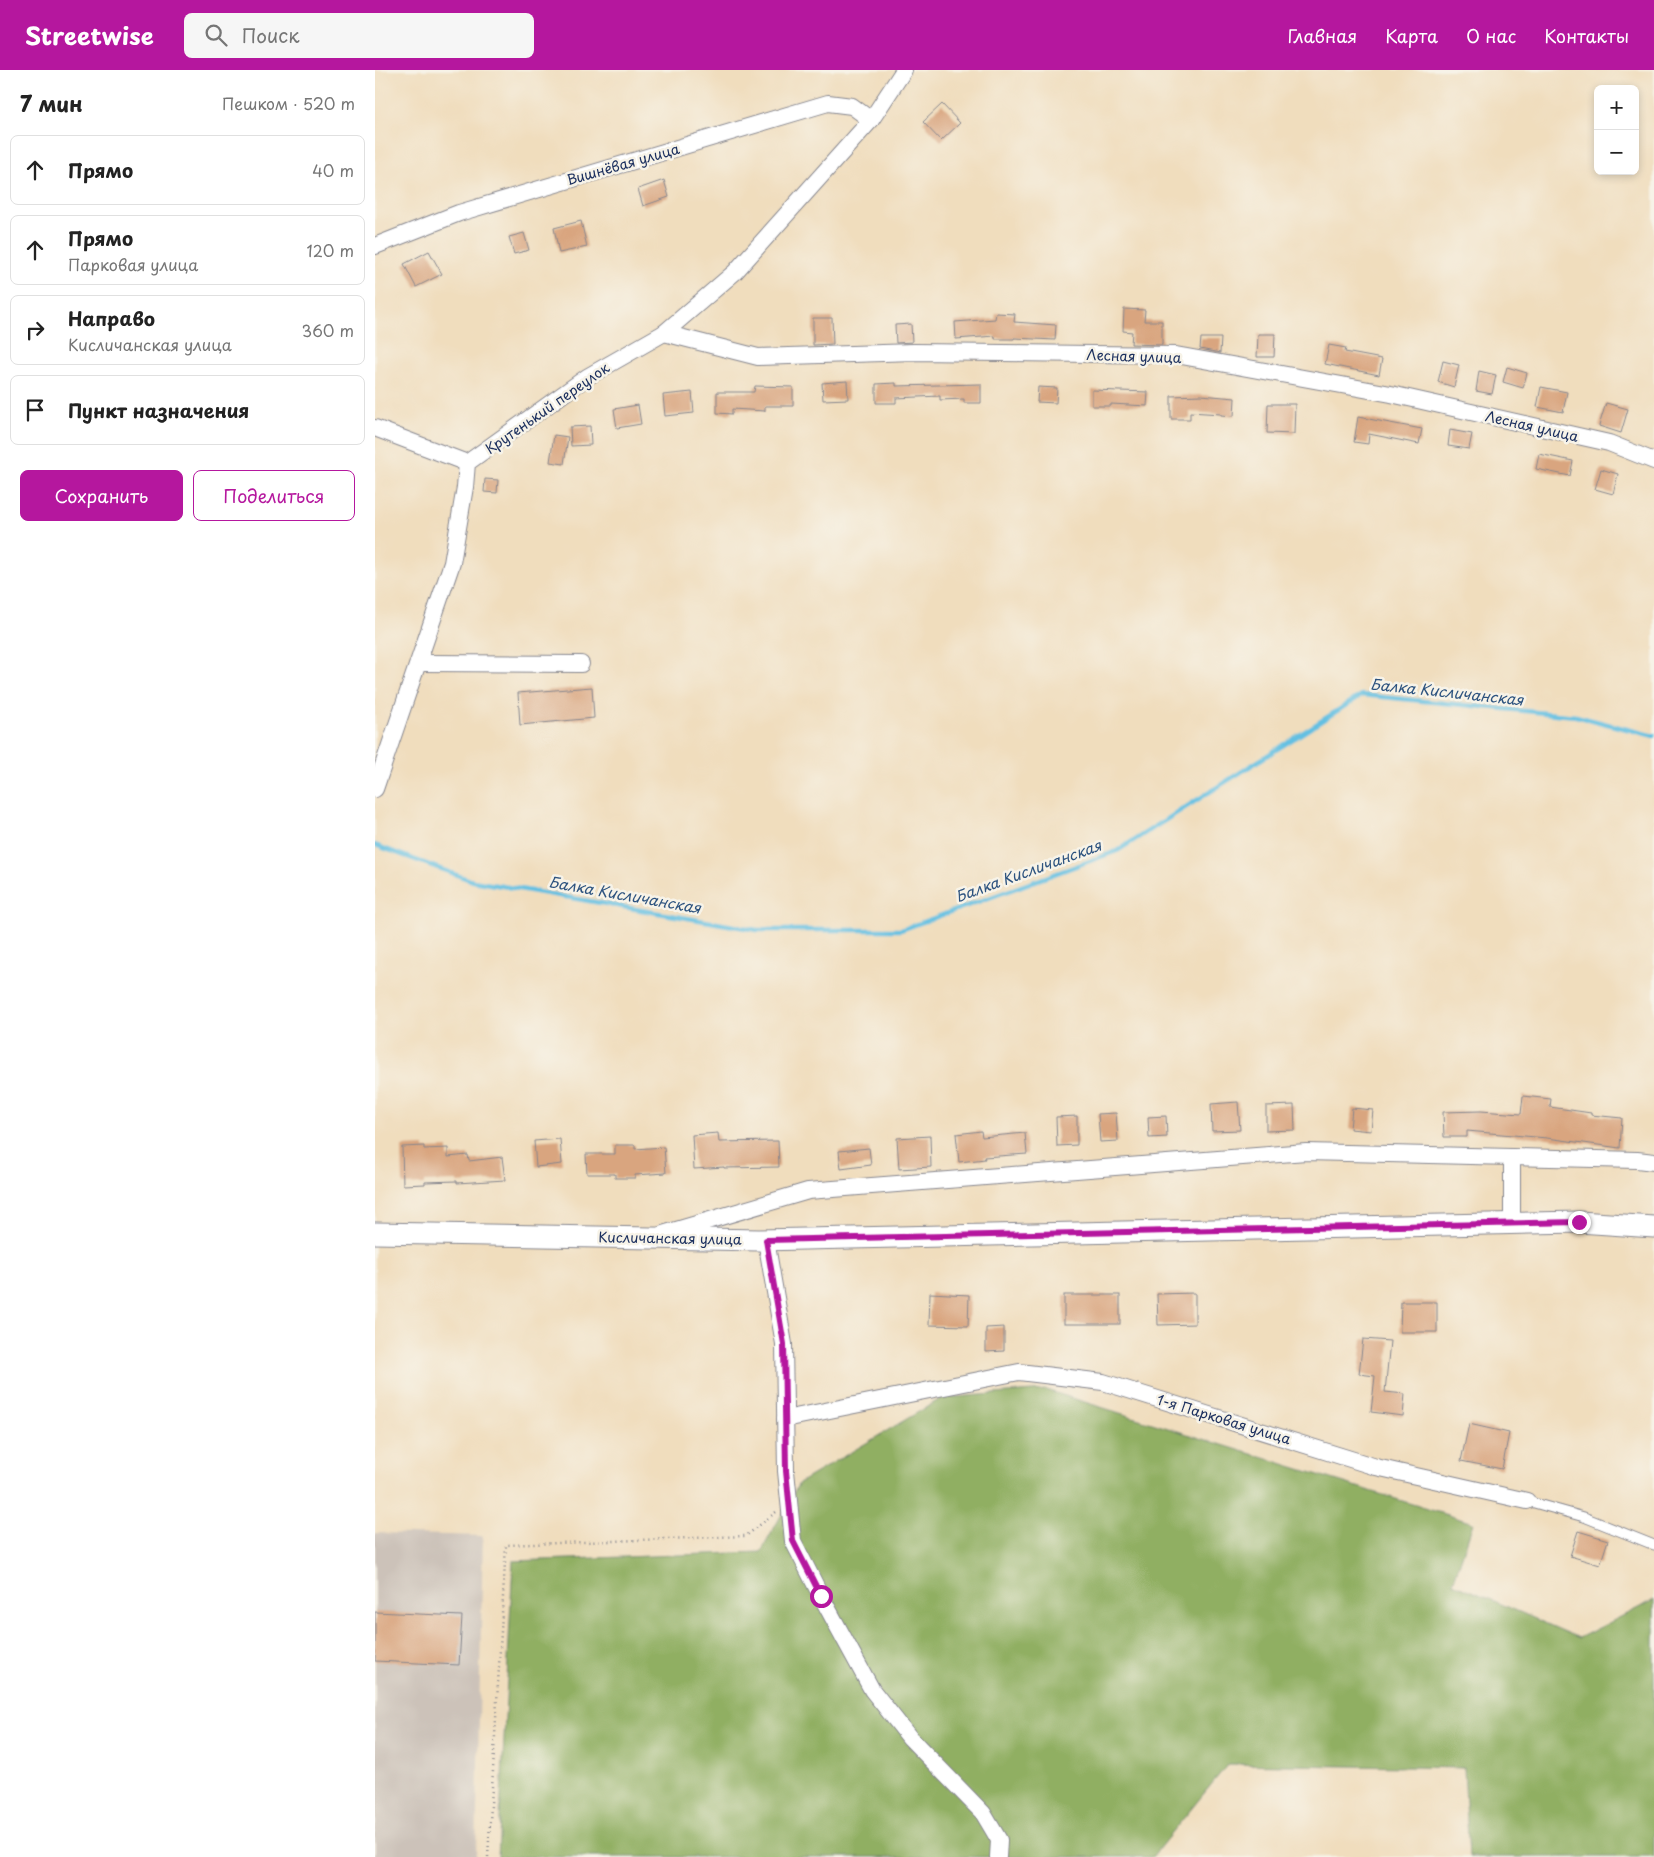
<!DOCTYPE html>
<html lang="ru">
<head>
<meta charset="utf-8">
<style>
  :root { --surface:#fff; --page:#f6f6f6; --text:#222; --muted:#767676; --line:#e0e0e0; --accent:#b5179e }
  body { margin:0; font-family:"Playpen Sans",sans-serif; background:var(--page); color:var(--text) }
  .controls { position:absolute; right:15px; top:15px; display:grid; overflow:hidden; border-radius:8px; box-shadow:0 2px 8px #0003 }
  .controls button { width:45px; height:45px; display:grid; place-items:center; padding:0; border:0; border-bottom:1px solid var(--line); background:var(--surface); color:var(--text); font:25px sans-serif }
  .stop { position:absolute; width:15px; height:15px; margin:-11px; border:4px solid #b5179e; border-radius:50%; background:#fff }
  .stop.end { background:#b5179e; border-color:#fff; box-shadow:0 1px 5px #0008 }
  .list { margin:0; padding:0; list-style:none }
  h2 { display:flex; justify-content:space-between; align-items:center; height:65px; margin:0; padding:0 20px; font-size:21px }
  h2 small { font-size:16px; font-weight:400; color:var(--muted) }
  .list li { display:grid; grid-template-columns:32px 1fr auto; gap:15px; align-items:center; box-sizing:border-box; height:70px; margin:0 10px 10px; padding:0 10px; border:1px solid var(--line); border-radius:8px }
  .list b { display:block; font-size:19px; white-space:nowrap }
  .list p { margin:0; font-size:16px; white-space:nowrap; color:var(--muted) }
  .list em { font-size:16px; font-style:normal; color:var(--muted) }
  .actions { display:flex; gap:10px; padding:15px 20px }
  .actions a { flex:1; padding:11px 0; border:1px solid var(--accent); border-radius:8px; text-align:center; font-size:18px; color:var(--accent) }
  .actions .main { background:var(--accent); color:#fff }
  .icon { flex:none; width:28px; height:28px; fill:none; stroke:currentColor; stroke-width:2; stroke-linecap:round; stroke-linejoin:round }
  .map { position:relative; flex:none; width:1279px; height:1787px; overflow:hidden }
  header { display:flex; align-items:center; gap:30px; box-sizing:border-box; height:70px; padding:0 25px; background:var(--accent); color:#fff }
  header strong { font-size:24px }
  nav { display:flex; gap:28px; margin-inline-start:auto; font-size:18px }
  .search { width:350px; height:45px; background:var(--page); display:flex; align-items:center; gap:12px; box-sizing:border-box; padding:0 18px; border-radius:8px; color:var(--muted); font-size:19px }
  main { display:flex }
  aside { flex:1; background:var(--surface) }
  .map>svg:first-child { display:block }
  .industrial { fill:#ccc2b9 }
  .forest { fill:#90af62; stroke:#566f60 }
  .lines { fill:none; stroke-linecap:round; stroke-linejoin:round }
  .stream { stroke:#64c0e2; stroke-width:4.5 }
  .building { fill:#d9a57f }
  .service-casing { stroke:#86868e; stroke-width:11 }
  .minor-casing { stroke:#86868e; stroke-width:18 }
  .tertiary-casing { stroke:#86868e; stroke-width:23 }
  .path { stroke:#86868e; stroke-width:2.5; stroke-dasharray:1 4; stroke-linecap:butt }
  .service { stroke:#fff; stroke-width:9 }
  .minor { stroke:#fff; stroke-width:16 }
  .tertiary { stroke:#fff; stroke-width:21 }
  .route { stroke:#b5179e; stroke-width:6 }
  .labels { text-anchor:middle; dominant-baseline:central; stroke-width:5; stroke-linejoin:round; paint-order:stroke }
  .street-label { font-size:14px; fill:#1b2f5e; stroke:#f7f3e8 }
  .water-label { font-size:15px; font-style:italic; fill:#2d537f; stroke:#f7f3e8 }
</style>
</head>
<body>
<header>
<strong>Streetwise</strong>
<div class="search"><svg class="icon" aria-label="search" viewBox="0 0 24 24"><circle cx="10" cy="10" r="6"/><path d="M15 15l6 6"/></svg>Поиск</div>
<nav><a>Главная</a><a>Карта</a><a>О нас</a><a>Контакты</a></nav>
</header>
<main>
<aside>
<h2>7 мин<small>Пешком · 520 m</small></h2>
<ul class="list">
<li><svg class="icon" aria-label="ahead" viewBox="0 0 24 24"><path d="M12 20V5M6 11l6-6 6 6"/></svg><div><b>Прямо</b></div><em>40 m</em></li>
<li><svg class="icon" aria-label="ahead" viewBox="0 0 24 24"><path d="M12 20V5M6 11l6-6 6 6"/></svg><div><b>Прямо</b><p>Парковая улица</p></div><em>120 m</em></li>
<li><svg class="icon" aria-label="right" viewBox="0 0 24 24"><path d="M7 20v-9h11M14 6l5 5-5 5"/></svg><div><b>Направо</b><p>Кисличанская улица</p></div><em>360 m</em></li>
<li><svg class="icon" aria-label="arrive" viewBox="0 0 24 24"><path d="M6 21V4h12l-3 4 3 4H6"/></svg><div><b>Пункт назначения</b></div></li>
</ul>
<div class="actions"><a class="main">Сохранить</a><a>Поделиться</a></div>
</aside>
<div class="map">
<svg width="1279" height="1787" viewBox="0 0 1279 1787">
  <rect width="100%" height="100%" fill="#f7f3e8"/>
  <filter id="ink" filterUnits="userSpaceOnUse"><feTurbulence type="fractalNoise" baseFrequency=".02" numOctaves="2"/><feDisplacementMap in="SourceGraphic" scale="10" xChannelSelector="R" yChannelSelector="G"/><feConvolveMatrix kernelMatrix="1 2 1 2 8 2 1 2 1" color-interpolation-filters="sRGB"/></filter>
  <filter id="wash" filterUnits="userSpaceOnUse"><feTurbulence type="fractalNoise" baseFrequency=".0096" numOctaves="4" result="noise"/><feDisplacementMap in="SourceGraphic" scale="20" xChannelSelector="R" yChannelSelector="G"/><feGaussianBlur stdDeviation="1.12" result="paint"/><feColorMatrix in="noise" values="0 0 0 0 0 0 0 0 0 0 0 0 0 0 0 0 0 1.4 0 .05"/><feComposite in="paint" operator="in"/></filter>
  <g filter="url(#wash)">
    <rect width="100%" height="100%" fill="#f0ddbd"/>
    <path class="industrial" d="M 0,1463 L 108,1466 L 101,1787 L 0,1787 Z"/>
    <path class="forest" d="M 671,1320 L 1098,1453 L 1078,1513 L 1204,1568 L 1279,1530 L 1279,1787 L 1094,1787 L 1089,1698 L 853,1694 L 777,1787 L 123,1787 L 138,1491 L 386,1482 L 424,1413 L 567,1328 Z"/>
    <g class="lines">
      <path class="stream" d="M 0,775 L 98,811 L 382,860 L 526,860 L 742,781 L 987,625 L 1201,646 L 1279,666"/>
    </g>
    <g id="blocks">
      <g class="building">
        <path d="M 567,34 L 585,53 L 566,71 L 548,52 Z"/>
        <path d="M 289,110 L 294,127 L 268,136 L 263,119 Z"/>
        <path d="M 206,151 L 212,177 L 184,183 L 179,158 Z"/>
        <path d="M 149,163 L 154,180 L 139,184 L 134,167 Z"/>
        <path d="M 54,181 L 67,204 L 41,217 L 29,194 Z"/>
        <path d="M 749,239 L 770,240 L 769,251 L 787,251 L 787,275 L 756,274 L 757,262 L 748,261 Z"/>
        <path d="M 621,243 L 640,244 L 639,252 L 681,255 L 680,270 L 639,268 L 639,269 L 620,269 L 620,266 L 581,269 L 580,252 L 620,249 Z"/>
        <path d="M 438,248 L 457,248 L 458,274 L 438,275 Z"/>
        <path d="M 536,254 L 537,272 L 521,273 L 520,255 Z"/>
        <path d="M 883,264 L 900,264 L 899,287 L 882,287 Z"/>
        <path d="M 826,268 L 846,268 L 845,283 L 825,279 Z"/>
        <path d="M 954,275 L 971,278 L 970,282 L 1007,289 L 1004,305 L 950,294 Z"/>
        <path d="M 1068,291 L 1084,295 L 1079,317 L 1063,312 Z"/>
        <path d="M 1132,297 L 1152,303 L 1148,318 L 1128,312 Z"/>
        <path d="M 1104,301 L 1121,305 L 1117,324 L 1101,321 Z"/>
        <path d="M 472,311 L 473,329 L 448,330 L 447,313 Z"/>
        <path d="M 521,313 L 521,316 L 606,314 L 606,333 L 589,333 L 589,329 L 565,330 L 565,326 L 521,328 L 521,333 L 501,333 L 501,314 Z"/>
        <path d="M 380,316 L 418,317 L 418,336 L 390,336 L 390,341 L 357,339 L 357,344 L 342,343 L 342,322 L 379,322 Z"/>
        <path d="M 663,317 L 682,318 L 681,333 L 662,332 Z"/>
        <path d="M 1166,317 L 1192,322 L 1188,342 L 1162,337 Z"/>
        <path d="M 717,320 L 773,322 L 772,336 L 736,334 L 736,336 L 717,336 Z"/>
        <path d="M 317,322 L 319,343 L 290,346 L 288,325 Z"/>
        <path d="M 826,325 L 860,328 L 859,346 L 846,345 L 846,344 L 815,342 L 815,349 L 796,349 L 796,326 Z"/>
        <path d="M 1231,333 L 1253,339 L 1246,363 L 1224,356 Z"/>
        <path d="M 893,334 L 920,334 L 919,364 L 892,363 Z"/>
        <path d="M 263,335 L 266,354 L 242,358 L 239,339 Z"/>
        <path d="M 983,347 L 1047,359 L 1044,374 L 994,364 L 993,374 L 979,372 Z"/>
        <path d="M 215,356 L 216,375 L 196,376 L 195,357 Z"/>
        <path d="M 1075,360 L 1097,364 L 1094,379 L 1073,376 Z"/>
        <path d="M 179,365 L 193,367 L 189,394 L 175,392 Z"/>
        <path d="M 1164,384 L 1198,391 L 1195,406 L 1161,399 Z"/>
        <path d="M 1226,399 L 1243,404 L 1238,424 L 1220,419 Z"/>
        <path d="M 110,409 L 123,410 L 122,423 L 109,422 Z"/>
        <path d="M 217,617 L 219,648 L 145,655 L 143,623 Z"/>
        <path d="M 1148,1026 L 1176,1029 L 1175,1037 L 1216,1043 L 1216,1045 L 1247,1048 L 1245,1078 L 1172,1068 L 1092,1061 L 1092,1067 L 1069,1067 L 1068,1042 L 1106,1041 L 1146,1044 Z"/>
        <path d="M 863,1032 L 865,1060 L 837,1061 L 836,1034 Z"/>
        <path d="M 919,1035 L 920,1060 L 891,1061 L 891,1036 Z"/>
        <path d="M 977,1038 L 998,1040 L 996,1061 L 975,1059 Z"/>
        <path d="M 741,1043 L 743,1071 L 725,1072 L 723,1044 Z"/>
        <path d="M 702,1046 L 702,1075 L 682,1076 L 681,1047 Z"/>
        <path d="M 791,1046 L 792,1067 L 774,1068 L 773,1047 Z"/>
        <path d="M 606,1061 L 607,1067 L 650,1063 L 652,1084 L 609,1087 L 610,1089 L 584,1092 L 581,1064 Z"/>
        <path d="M 343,1063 L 344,1072 L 403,1071 L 404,1097 L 349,1098 L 349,1097 L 319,1099 L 317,1065 Z"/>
        <path d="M 555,1066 L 556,1097 L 524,1099 L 522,1068 Z"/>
        <path d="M 185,1069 L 187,1094 L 161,1097 L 159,1071 Z"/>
        <path d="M 240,1075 L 260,1075 L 260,1079 L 289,1077 L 291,1103 L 260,1105 L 260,1108 L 240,1108 L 240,1104 L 212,1104 L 211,1084 L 240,1084 Z"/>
        <path d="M 49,1076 L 49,1079 L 73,1078 L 73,1087 L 93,1085 L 94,1091 L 127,1087 L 130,1110 L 82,1113 L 82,1111 L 50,1112 L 50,1114 L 28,1115 L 27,1077 Z"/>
        <path d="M 494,1078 L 496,1095 L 466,1099 L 464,1081 Z"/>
        <path d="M 555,1223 L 594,1225 L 593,1256 L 554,1255 Z"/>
        <path d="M 820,1223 L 820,1254 L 783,1255 L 782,1224 Z"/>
        <rect x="689" y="1225" width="56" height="29"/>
        <path d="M 1026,1232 L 1062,1232 L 1062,1262 L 1025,1262 Z"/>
        <path d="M 629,1257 L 629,1281 L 611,1282 L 611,1258 Z"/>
        <path d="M 988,1269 L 1015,1271 L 1010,1322 L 1030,1324 L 1028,1346 L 996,1342 L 1000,1306 L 984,1304 Z"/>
        <path d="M 1094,1354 L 1134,1363 L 1127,1399 L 1086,1391 Z"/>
        <path d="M 1203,1461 L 1233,1470 L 1225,1495 L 1195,1486 Z"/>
        <path d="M 0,1542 L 87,1546 L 84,1595 L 0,1591 Z"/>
      </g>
    </g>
  </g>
  <g filter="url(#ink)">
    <use href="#blocks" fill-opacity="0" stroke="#86868e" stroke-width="1"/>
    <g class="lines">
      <defs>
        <path id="service" d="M 1152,1431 L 1209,1447 L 1279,1475"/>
        <g id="minor">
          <path d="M 0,176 L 84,143 L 453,33 L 477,36 L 496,50"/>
          <path d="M 289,263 L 383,287 L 539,282 L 801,285 L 1016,324 L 1234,373 L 1279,391"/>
          <path d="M 0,358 L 92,393"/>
          <path d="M 43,593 L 206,594"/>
          <path d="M 0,719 L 77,493 L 90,417 L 92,393 L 212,307 L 289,263 L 360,202 L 496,50 L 529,0"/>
          <path d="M 1137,1087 L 1137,1153"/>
          <path d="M 288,1164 L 433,1121 L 931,1082 L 1262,1090 L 1279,1092"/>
          <path d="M 391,1170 L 409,1274 L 411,1401 L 418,1471 L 446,1526 L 497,1620 L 535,1668 L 608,1743 L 624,1770 L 623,1787"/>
          <path d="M 410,1349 L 644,1302 L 728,1312 L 1001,1397 L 1152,1431"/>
        </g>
        <path id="tertiary" d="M 0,1163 L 384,1170 L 1204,1152 L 1279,1157"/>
      </defs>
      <use href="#service" class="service-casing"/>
      <use href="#minor" class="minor-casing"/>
      <use href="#tertiary" class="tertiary-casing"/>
      <path class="path" d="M 113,1787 L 131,1475 L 371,1466 L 401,1442"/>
      <use href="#service" class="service"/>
      <use href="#minor" class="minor"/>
      <use href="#tertiary" class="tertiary"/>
    </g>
  </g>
  <g class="lines" filter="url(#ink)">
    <path class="route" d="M 446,1526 L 418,1471 L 411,1401 L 409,1274 L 391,1170 L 1204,1152"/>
  </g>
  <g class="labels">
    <g class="street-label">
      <text transform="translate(248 94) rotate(-16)">Вишнёвая улица</text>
      <text transform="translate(759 286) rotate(2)">Лесная улица</text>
      <text transform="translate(172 338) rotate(-35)">Крутенький переулок</text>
      <text transform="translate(1157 356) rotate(13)">Лесная улица</text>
      <text transform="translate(295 1168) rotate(1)">Кисличанская улица</text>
      <text transform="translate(849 1349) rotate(17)">1-я Парковая улица</text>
    </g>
    <g class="water-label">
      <text transform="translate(1072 621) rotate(6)">Балка Кисличанская</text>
      <text transform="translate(653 800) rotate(-20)">Балка Кисличанская</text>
      <text transform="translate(250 824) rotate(10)">Балка Кисличанская</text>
    </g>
  </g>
</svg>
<div class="controls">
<button>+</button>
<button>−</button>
</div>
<div class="stop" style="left:446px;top:1526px"></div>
<div class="stop end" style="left:1204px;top:1152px"></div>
</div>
</main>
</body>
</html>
